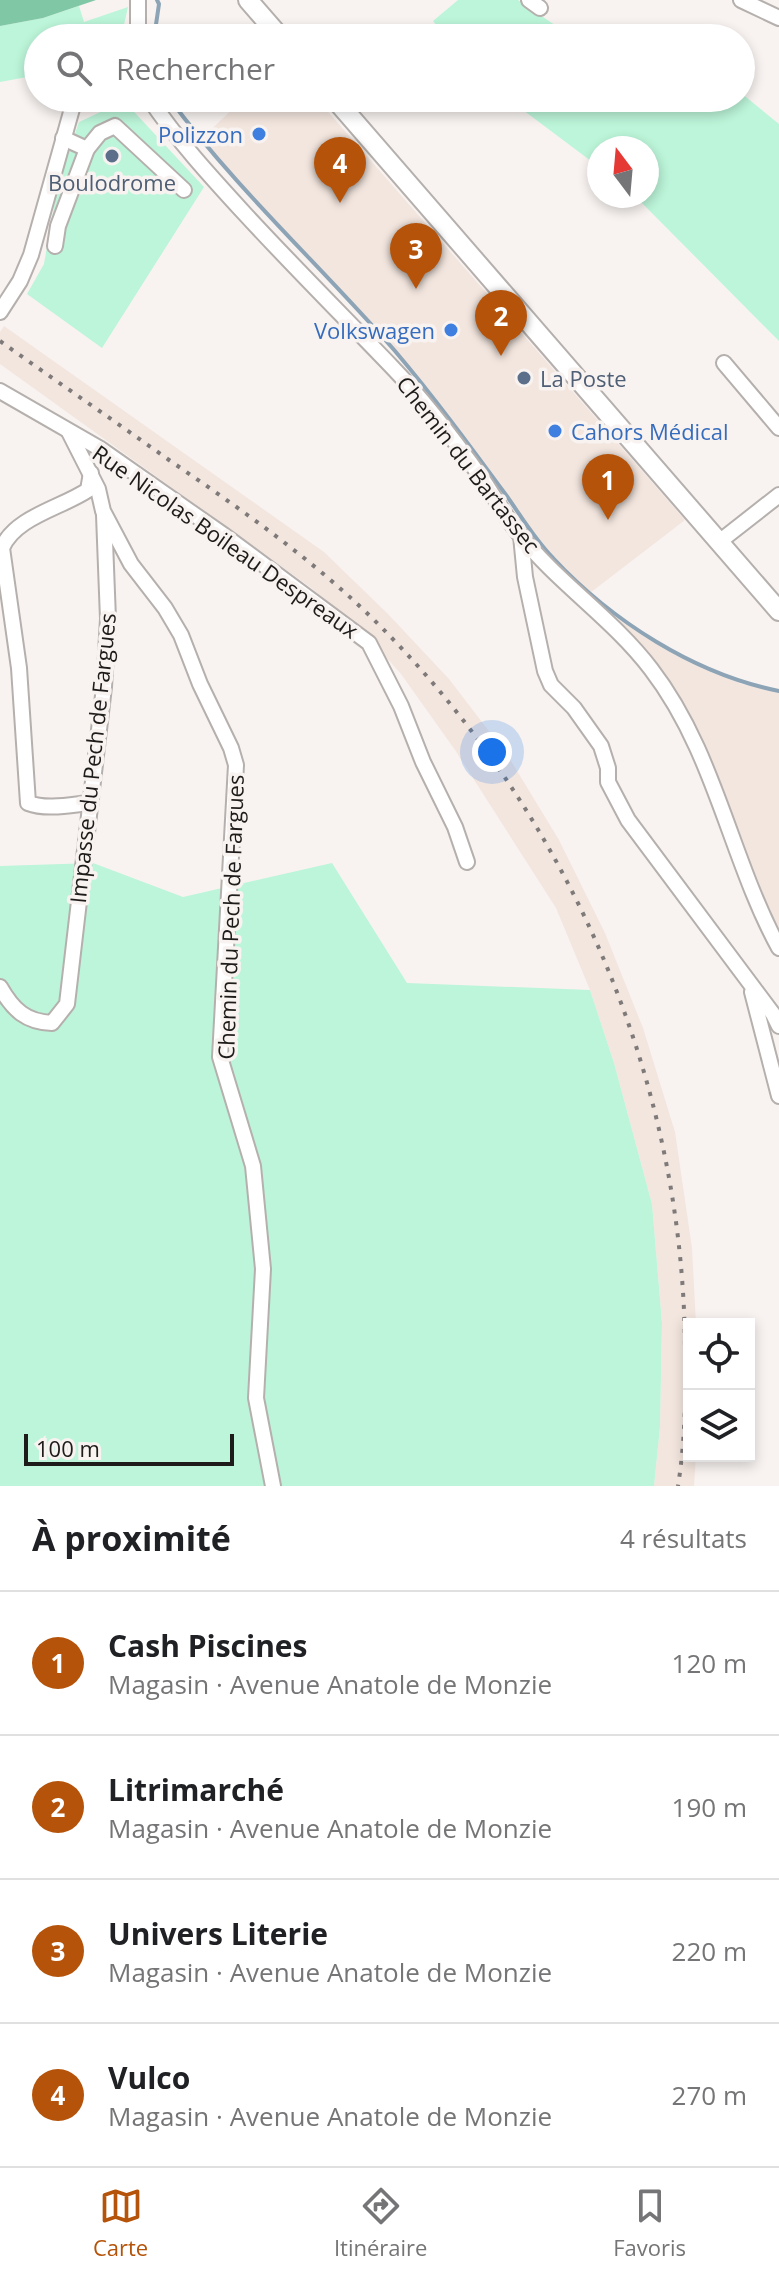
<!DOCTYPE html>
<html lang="fr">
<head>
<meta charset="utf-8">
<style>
  :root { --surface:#fff; --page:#f2f2f2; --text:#202124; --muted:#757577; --line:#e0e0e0; --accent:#b45309 }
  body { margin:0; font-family:"Open Sans",sans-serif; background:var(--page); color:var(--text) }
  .controls { position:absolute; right:24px; bottom:24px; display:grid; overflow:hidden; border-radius:0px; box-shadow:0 4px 12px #0003 }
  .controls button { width:72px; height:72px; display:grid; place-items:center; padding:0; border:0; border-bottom:2px solid var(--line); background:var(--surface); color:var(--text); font:40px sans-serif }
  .compass { position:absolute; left:587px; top:136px; width:72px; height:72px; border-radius:50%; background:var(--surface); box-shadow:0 4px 12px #0003; rotate:344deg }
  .scale { position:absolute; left:24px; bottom:20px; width:210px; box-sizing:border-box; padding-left:8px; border:4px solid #1e1c1b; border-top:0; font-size:22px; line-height:28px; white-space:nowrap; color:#1e1c1b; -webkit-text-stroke:6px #f8f3f0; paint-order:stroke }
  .you { position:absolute; left:492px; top:752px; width:28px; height:28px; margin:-20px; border:6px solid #fff; border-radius:50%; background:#1a73e8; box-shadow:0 0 0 12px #1a73e833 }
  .badge { display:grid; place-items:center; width:52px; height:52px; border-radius:50%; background:var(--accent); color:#fff; font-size:26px; font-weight:700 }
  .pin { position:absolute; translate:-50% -66px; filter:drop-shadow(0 2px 4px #0008) }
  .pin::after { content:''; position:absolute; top:42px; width:28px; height:24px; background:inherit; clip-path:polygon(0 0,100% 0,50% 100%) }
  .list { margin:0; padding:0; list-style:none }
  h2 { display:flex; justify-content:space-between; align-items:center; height:104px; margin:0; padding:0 32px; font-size:34px }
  h2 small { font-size:26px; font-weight:400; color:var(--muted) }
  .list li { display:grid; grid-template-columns:52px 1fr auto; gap:24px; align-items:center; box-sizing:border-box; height:144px; padding:0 32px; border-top:2px solid var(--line) }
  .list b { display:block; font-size:30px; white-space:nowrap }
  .list p { margin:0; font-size:26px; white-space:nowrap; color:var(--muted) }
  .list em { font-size:26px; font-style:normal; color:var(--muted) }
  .icon { flex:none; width:44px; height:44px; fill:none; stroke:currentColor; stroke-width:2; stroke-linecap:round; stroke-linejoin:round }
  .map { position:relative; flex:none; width:779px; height:1486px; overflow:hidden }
  .search { position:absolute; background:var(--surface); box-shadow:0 4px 12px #0003; left:24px; right:24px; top:24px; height:88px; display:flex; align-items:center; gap:20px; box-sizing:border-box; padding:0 28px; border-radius:44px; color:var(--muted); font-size:30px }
  .sheet { height:680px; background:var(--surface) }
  nav { display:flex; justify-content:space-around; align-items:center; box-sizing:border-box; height:112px; border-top:2px solid var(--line); background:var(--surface); font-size:22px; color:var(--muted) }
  nav a { display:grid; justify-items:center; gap:4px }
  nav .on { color:var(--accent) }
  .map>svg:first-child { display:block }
  .built { fill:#f3e6df }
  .green { fill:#bcf5d9 }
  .forest { fill:#7fc7a5 }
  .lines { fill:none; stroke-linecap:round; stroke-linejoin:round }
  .stream { stroke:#8ca4b6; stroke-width:4 }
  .minor-casing { stroke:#b5b0ad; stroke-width:18 }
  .major-casing { stroke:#b5b0ad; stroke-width:22 }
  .minor { stroke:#fff; stroke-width:14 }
  .major { stroke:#fff; stroke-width:18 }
  .rail { stroke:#7e7a79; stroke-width:4; stroke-dasharray:4 8; stroke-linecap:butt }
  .shop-dot { fill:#3f7fe0; stroke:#f8f3f0; stroke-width:3 }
  .service-dot { fill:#5c6f8a; stroke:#f8f3f0; stroke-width:3 }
  .labels { text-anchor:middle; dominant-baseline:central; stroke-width:7; stroke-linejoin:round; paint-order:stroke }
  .shop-label { font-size:22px; fill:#366cbe; stroke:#f8f3f0; text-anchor:end }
  .service-label { font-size:22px; fill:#4e5e75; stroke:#f8f3f0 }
  .street-label { font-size:22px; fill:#1e1c1b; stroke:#f8f3f0 }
</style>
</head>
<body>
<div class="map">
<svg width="779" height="1486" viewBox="0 0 779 1486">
  <rect width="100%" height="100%" fill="#f8f3f0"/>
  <g class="built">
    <path d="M 244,98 L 316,98 L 685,520 L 590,593 L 551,557 L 443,409 L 394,351 L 200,140 Z"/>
    <path d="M 4,326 L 324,552 L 388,614 L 449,679 L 508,756 L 559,840 L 605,933 L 643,1028 L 675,1132 L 692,1248 L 696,1324 L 689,1324 L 689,1456 L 696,1456 L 694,1486 L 654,1486 L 660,1427 L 662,1323 L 652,1204 L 614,1063 L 590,990 L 556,908 L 455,750 L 401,674 L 365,634 L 310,587 L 0,364 L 0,332 Z"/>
    <path d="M 615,614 L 661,644 L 741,684 L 779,691 L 779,933 L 690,717 L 667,680 Z"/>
  </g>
  <g class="green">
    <path d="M 458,0 L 518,0 L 574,38 L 446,38 L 433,21 Z"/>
    <path d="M 79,6 L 84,22 L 128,7 L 121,38 L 38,38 L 38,75 L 0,82 L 0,26 L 43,18 Z"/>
    <path d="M 741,93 L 779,124 L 779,341 L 635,196 L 647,196 L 647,148 L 599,148 L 599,167 L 507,98 L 741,98 Z"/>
    <path d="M 124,101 L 204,187 L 102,348 L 27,294 L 44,264 L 58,183 L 79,122 Z"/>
    <path d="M 93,863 L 183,897 L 332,863 L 407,983 L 590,990 L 614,1063 L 652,1204 L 662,1323 L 660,1427 L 654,1486 L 0,1486 L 0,866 Z"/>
  </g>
  <path class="forest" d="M 0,0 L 96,0 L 43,18 L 0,26 Z"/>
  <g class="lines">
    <g class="stream">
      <path d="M 154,38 L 159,4 L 157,0"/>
      <path d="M 169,98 C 236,189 321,266 395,351 C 434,397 470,446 506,495 C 521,516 535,540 553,558 C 612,621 694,674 779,691"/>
    </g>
    <defs>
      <g id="minor">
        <path d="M 138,0 L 138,38"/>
        <path d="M 529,0 L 540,8"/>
        <path d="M 741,0 L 779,18"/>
        <path d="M 149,98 C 177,140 211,177 245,214 C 293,266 343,316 392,367 C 425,401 455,441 483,480 C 495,498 506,518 520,535 C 558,583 613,619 651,669 C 715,752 730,858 779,948"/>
        <path d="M 63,138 L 87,149 L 100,133 L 115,126 L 184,190"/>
        <path d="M 55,246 L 58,226 L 87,149"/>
        <path d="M 0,312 L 20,281 L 31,255 L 75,98"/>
        <path d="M 724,363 L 779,428"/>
        <path d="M 0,391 L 99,448 L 225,536 L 369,643 L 401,706 L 423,762 L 455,827 L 467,862"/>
        <path d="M 69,432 L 98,489 L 103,511 L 131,564 L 165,608 L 181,635 L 200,684 L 231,748 L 236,765 L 220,1057 L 253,1166 L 263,1269 L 256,1398 L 273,1486"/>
        <path d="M 521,536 L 525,577 L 545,671 L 551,685 L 574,708 L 601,746 L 608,768 L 608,782 L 628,820 L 773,1014 L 779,1026"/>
        <path d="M 719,542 L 779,495"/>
        <path d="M 89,803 C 70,805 46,810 28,803 L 19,668 L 2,548 C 15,517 61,508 88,490 L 91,473"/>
        <path d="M 0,987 C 13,1010 26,1022 52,1023 L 67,1004 L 104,687 L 108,619 L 104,515"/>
        <path d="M 752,992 L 779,1096"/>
      </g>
      <g id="major">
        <path d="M 248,0 L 281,38"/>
        <path d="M 334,98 L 779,611"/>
      </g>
    </defs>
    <use href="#minor" class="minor-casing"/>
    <use href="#major" class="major-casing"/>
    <use href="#minor" class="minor"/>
    <use href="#major" class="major"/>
    <path class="rail" d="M 0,341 C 56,381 113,420 169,460 C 245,512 322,566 386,632 C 573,823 684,1084 685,1351 C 686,1396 685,1442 678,1486"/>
  </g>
  <g class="shop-dot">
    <circle cx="259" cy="134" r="8"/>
    <circle cx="451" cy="330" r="8"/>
    <circle cx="555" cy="431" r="8"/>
  </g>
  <g class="service-dot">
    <circle cx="112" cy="156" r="8"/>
    <circle cx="524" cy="378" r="8"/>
  </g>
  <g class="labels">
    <g class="shop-label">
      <text x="243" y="134">Polizzon</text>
      <text x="435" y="330">Volkswagen</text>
      <text x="571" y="431" text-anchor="start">Cahors Médical</text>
    </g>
    <g class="service-label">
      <text x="112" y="182">Boulodrome</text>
      <text x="540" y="378" text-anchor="start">La Poste</text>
    </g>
    <g class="street-label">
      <text transform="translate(469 464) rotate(52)">Chemin du Bartassec</text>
      <text transform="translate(226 541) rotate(35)">Rue Nicolas Boileau Despreaux</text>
      <text transform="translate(92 758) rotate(-84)">Impasse du Pech de Fargues</text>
      <text transform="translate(230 917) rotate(-88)">Chemin du Pech de Fargues</text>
    </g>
  </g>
</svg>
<div class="controls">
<button><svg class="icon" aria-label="locate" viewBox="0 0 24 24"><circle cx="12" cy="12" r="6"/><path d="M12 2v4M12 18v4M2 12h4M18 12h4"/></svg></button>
<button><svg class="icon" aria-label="layers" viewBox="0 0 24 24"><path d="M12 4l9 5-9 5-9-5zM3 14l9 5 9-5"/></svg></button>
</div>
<svg class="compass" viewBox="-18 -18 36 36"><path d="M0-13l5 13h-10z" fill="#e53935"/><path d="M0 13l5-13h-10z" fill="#757577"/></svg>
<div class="scale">100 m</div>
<div class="you"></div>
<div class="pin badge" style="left:608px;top:520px">1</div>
<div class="pin badge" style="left:501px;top:356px">2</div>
<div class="pin badge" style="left:416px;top:289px">3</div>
<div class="pin badge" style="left:340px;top:203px">4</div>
<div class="search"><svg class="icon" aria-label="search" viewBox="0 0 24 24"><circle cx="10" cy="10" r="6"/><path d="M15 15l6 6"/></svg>Rechercher</div>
</div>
<section class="sheet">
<h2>À proximité<small>4 résultats</small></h2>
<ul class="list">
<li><span class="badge">1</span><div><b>Cash Piscines</b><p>Magasin · Avenue Anatole de Monzie</p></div><em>120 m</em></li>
<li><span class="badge">2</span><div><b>Litrimarché</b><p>Magasin · Avenue Anatole de Monzie</p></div><em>190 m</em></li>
<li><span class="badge">3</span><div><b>Univers Literie</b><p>Magasin · Avenue Anatole de Monzie</p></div><em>220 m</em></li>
<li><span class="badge">4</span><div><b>Vulco</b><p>Magasin · Avenue Anatole de Monzie</p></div><em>270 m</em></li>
</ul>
</section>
<nav>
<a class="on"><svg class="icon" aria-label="map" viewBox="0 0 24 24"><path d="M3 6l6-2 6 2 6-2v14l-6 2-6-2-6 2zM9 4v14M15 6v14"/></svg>Carte</a>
<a><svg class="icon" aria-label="directions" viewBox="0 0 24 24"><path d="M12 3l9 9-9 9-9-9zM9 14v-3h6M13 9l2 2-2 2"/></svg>Itinéraire</a>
<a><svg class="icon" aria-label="saved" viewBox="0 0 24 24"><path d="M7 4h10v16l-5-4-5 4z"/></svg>Favoris</a>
</nav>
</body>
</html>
